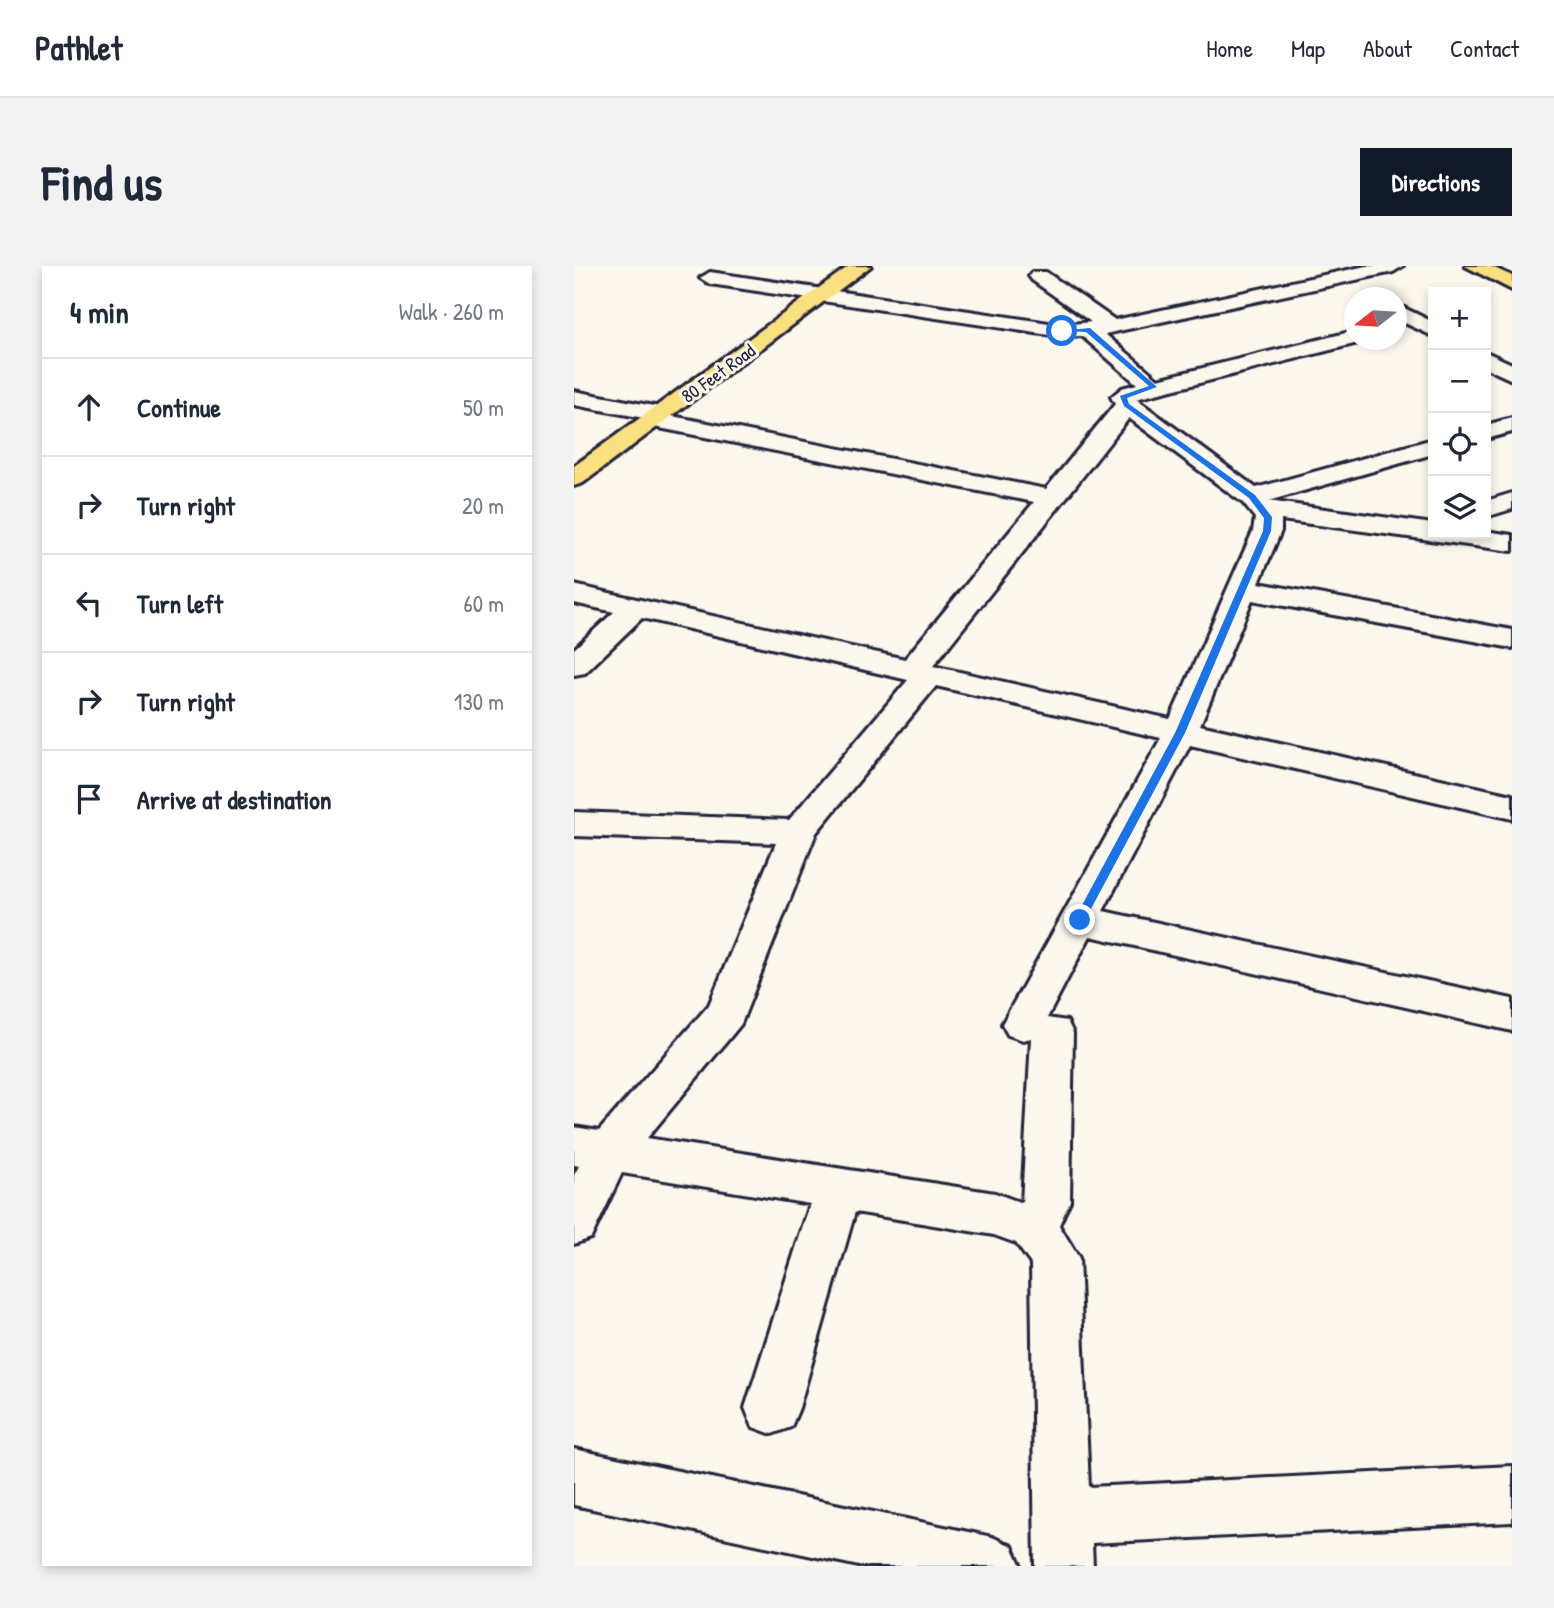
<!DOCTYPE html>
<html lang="en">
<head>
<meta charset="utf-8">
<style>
  :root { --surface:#fff; --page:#f2f2f3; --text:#1f2937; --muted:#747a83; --line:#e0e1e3; --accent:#111827 }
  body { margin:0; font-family:"Patrick Hand",sans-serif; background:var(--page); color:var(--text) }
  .controls { position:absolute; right:21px; top:21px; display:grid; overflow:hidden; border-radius:0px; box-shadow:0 4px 10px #0003 }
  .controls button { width:63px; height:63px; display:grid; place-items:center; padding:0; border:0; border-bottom:2px solid var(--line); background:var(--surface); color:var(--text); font:35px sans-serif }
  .compass { position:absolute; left:770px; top:21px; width:63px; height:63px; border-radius:50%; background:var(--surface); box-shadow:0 4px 10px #0003; rotate:253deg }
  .stop { position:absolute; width:21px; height:21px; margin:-16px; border:5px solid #1a73e8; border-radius:50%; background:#fff }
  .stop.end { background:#1a73e8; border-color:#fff; box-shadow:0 2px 7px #0008 }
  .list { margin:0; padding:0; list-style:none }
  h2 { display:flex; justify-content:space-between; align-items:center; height:91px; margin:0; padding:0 28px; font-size:30px }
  h2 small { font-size:23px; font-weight:400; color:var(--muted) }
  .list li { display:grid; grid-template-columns:46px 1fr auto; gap:21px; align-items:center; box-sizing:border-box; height:98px; padding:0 28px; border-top:2px solid var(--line) }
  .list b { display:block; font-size:26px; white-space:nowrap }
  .list em { font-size:23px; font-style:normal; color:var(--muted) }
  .icon { flex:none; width:38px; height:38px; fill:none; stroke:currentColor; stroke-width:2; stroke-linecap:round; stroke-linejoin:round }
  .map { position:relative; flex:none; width:938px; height:1300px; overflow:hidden; border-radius:0px }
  header { display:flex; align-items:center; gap:42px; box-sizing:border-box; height:98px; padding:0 35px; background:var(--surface); border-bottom:2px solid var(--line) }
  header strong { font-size:33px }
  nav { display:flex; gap:38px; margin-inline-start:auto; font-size:24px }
  .intro { display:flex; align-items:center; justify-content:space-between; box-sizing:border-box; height:168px; padding:0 42px }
  h1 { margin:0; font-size:49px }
  .button { padding:18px 32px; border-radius:0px; background:var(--accent); color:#fff; font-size:24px; font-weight:700 }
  main { display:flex; gap:42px; padding:0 42px }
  aside { flex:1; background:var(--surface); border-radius:0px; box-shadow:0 4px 10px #0003 }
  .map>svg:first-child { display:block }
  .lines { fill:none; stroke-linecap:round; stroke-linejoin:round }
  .minor-casing { stroke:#22223b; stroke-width:6 }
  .major-casing { stroke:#22223b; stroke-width:6 }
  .highway-casing { stroke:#22223b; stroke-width:6 }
  .minor { fill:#fbf7ec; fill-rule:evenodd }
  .major { fill:#fbe080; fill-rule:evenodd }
  .highway { fill:#fbe080; fill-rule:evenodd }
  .route { fill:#1a73e8 }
  .labels { text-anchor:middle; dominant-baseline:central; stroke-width:6; stroke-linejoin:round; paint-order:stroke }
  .far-street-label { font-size:19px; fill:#22223b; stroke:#fbf7ec }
</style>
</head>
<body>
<header>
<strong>Pathlet</strong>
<nav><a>Home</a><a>Map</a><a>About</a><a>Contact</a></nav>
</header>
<div class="intro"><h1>Find us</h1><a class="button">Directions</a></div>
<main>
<aside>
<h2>4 min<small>Walk · 260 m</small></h2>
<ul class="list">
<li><svg class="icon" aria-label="ahead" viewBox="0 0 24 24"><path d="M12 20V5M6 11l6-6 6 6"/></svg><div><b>Continue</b></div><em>50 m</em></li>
<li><svg class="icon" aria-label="right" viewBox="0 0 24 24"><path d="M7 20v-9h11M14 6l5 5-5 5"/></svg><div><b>Turn right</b></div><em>20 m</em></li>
<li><svg class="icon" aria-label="left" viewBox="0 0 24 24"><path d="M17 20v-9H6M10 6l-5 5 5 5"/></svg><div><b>Turn left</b></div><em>60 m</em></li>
<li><svg class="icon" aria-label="right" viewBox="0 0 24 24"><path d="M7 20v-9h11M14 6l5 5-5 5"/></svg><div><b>Turn right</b></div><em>130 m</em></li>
<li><svg class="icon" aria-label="arrive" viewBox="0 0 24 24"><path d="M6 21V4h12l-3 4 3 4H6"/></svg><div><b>Arrive at destination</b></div></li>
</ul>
</aside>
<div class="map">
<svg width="938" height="1300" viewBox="0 0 938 1300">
  <rect width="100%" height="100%" fill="#fbf7ec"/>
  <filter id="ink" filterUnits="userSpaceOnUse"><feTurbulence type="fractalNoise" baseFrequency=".0143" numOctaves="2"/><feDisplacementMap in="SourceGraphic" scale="14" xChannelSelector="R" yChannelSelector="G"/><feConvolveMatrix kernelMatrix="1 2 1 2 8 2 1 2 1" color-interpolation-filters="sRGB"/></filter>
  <g filter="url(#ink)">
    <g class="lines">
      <defs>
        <g id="minor">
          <path d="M 792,0 L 829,0 L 819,6 L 531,68 L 584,113 L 780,65 L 780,74 L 789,74 L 788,76 L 562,133 L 682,222 L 859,173 L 859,188 L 694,235 L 859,258 L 859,268 L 912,265 L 938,269 L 938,285 L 707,254 L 707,265 L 685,317 L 938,364 L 938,382 L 678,334 L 626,459 L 938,529 L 938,553 L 616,479 L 529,645 L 938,733 L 938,765 L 516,670 L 473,752 L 493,755 L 499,767 L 496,935 L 485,959 L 505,992 L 515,1221 L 938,1200 L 938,1256 L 518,1277 L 519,1300 L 461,1300 L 457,998 L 442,977 L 420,969 L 281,946 L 225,1142 L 217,1161 L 198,1168 L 179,1161 L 171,1142 L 236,938 L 48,907 L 17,972 L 0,978 L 0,909 L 5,900 L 0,899 L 0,861 L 25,865 L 135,739 L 202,577 L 0,570 L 0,546 L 215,554 L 334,414 L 68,352 L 11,407 L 0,409 L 0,383 L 40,346 L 0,337 L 0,319 L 331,393 L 460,236 L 80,161 L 72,159 L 70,152 L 0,139 L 0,125 L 96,143 L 98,150 L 472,223 L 541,138 L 537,131 L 548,122 L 563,118 L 508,70 L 488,71 L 136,18 L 126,12 L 136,6 L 488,59 L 517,56 L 458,14 L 455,10 L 458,6 L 472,6 L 541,54 ZM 555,152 L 669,237 L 681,252 L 679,265 L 596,453 L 359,400 ZM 362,420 L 587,472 L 428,758 L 434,769 L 449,774 L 457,772 L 448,937 L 421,927 L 73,872 L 167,758 L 242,567 Z"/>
          <path d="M 822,38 L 859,56 L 859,70 L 822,53 Z"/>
          <path d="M 912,86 L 938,98 L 938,114 L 912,102 Z"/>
          <path d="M 938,152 L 938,166 L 912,173 L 912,159 Z"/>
          <path d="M 938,227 L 938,243 L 912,251 L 912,235 Z"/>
          <path d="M 0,1183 L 418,1271 L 438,1280 L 447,1300 L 285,1300 L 0,1239 Z"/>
        </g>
        <path id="major" d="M 275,0 L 297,0 L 9,217 L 0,220 L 0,200 Z"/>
        <path id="highway" d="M 891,0 L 916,0 L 938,10 L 938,24 Z"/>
      </defs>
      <use href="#minor" class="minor-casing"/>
      <use href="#major" class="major-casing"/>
      <use href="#highway" class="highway-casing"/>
      <use href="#minor" class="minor"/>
      <use href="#major" class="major"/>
      <use href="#highway" class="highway"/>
    </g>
  </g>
  <path class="route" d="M 516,62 L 583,121 L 553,132 L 555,138 L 681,229 L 698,251 L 697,265 L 611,467 L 511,654 L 506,658 L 500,654 L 601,467 L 689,265 L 690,252 L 675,232 L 550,140 L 546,130 L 575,120 L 512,66 L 485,65 Z"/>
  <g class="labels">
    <g class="far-street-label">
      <text transform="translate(144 107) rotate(-36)">80 Feet Road</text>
    </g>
  </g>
</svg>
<div class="controls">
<button>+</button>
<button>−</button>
<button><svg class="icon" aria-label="locate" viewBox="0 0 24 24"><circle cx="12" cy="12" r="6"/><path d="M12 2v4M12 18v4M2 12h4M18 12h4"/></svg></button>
<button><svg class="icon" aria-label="layers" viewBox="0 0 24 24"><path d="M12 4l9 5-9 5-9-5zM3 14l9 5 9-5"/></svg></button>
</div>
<svg class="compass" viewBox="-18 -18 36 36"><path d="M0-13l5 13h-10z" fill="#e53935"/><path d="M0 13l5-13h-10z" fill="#747a83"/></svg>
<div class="stop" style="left:488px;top:65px"></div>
<div class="stop end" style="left:506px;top:654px"></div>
</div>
</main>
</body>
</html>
